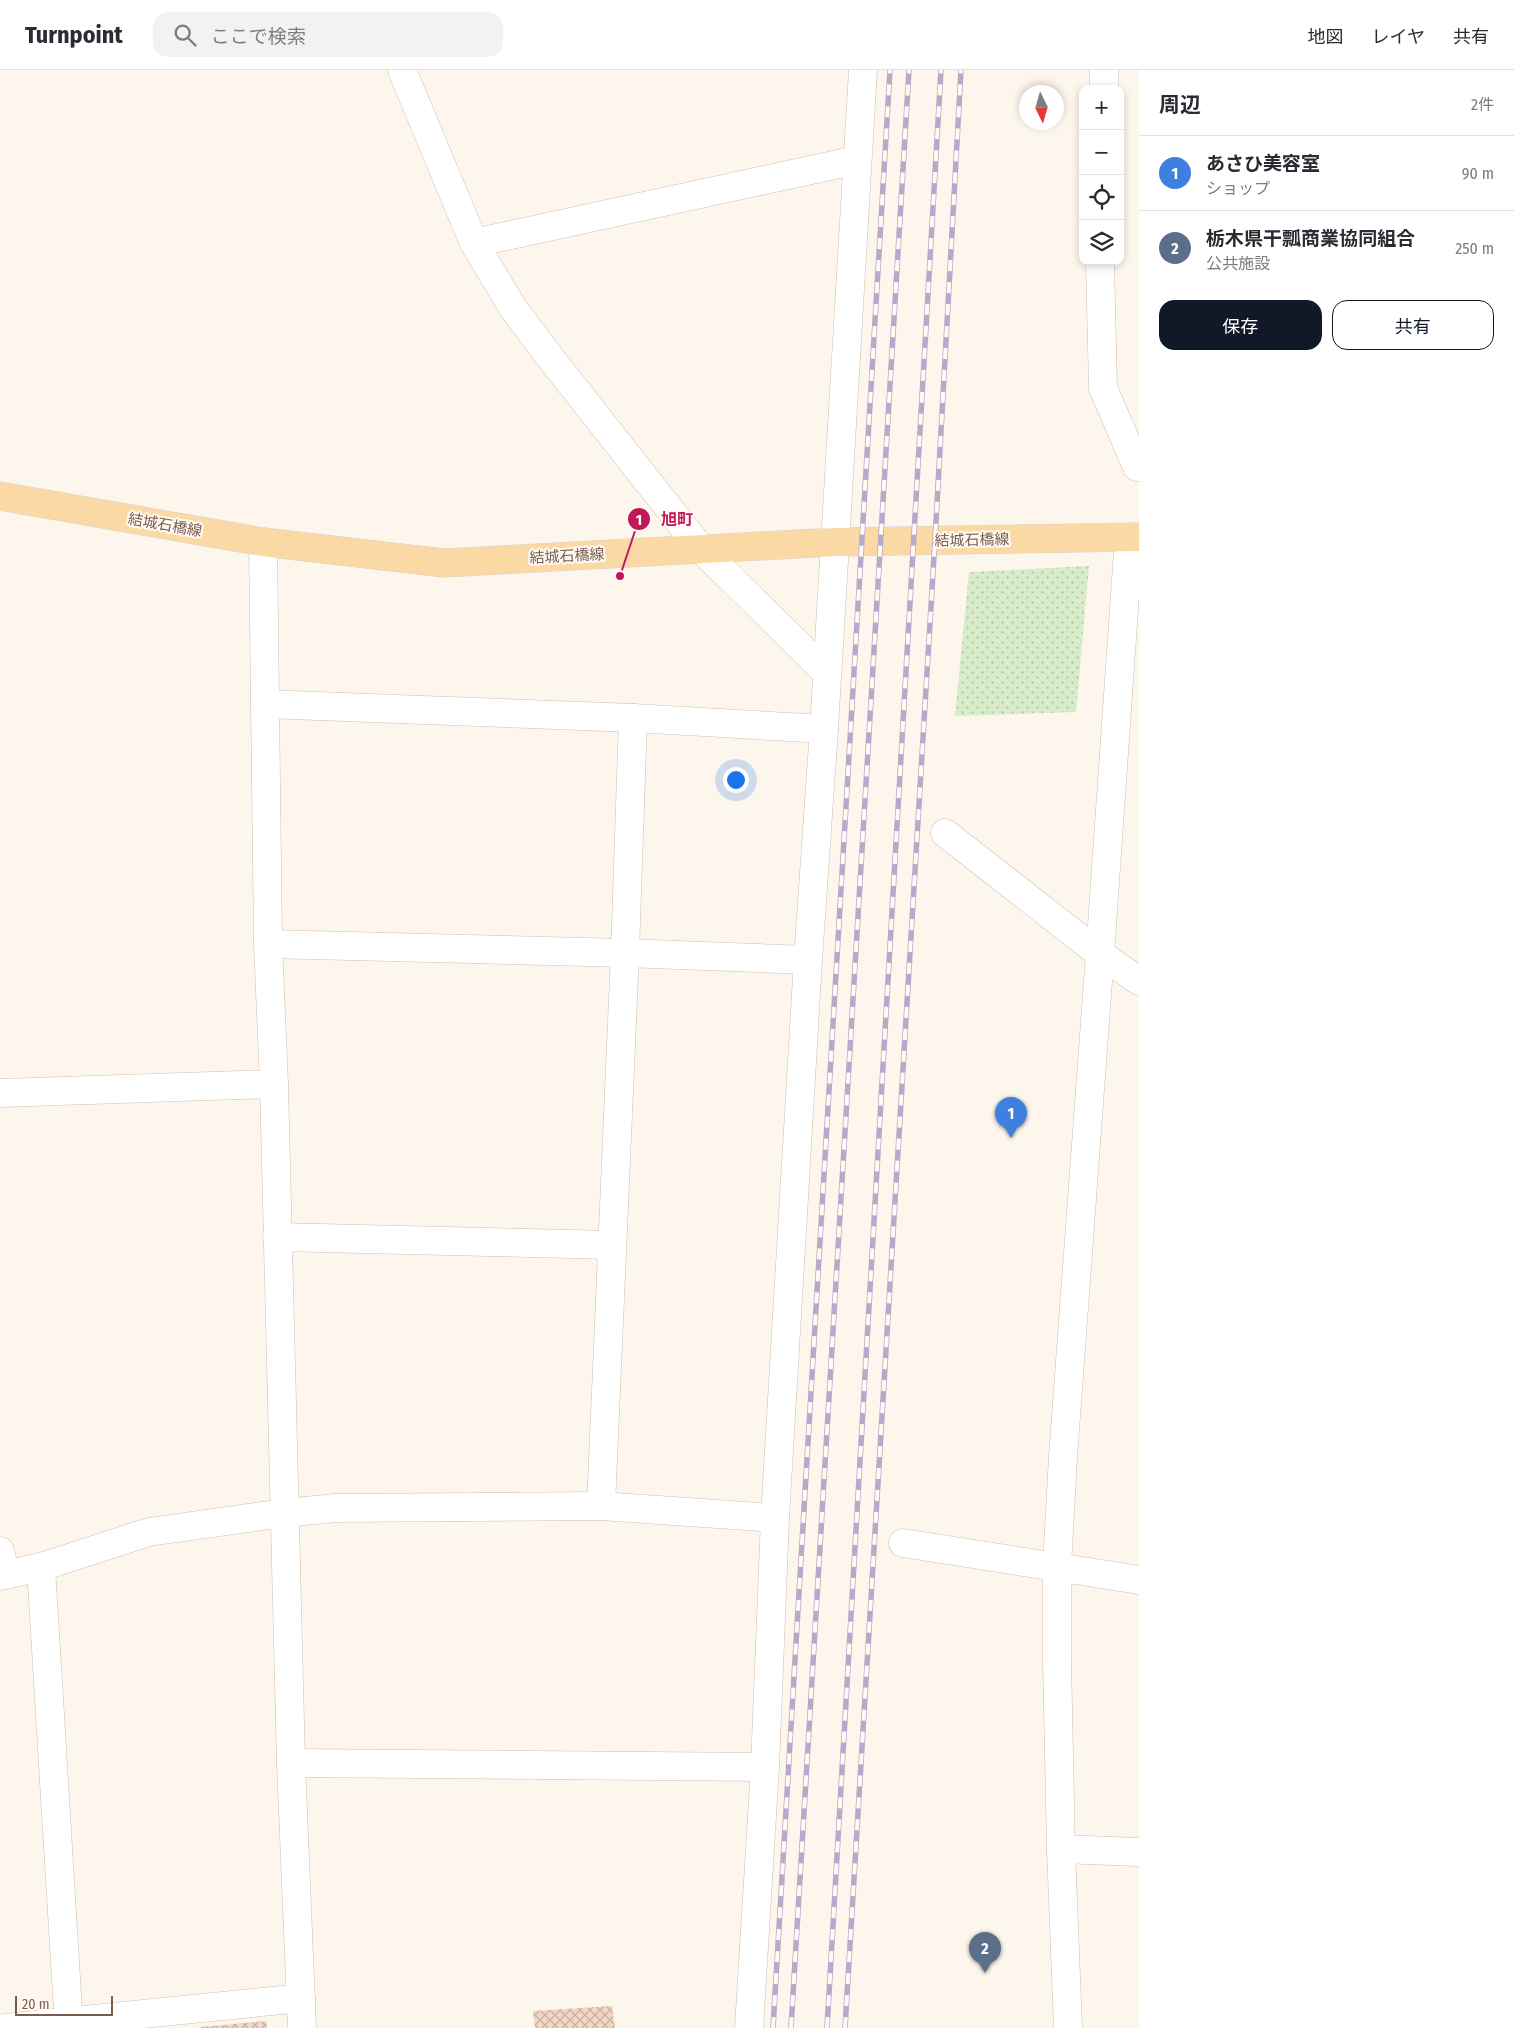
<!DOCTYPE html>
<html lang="ja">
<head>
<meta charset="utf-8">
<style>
  :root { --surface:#fff; --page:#f2f2f3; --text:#2b2b33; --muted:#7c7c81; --line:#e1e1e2; --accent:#111827 }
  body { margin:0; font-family:"Fira Sans Condensed","Noto Sans JP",sans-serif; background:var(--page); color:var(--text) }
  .controls { position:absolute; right:15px; top:15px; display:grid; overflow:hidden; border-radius:10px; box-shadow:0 2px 8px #0003 }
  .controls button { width:45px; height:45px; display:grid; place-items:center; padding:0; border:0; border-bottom:1px solid var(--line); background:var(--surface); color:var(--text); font:25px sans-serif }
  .compass { position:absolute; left:1019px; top:15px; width:45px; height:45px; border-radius:50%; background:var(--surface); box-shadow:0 2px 8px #0003; rotate:175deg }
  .scale { position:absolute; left:15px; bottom:12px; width:98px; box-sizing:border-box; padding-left:5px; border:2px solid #7a5c4d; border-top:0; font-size:14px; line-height:18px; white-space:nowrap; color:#7a5c4d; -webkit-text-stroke:4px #fffaf3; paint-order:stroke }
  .you { position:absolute; left:735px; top:709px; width:18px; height:18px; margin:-12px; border:4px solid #fff; border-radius:50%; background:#1a73e8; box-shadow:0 0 0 8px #1a73e833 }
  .badge { display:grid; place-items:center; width:32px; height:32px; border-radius:50%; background:var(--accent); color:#fff; font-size:16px; font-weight:700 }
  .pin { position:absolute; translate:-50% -41px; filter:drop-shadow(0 1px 2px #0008) }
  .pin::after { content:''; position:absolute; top:26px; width:18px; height:15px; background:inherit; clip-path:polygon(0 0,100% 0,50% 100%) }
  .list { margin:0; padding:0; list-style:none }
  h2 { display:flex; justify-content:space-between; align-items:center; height:65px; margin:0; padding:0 20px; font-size:21px }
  h2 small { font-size:16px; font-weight:400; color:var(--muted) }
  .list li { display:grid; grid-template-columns:32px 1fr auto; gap:15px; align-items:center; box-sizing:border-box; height:75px; padding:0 20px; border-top:1px solid var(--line) }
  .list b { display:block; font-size:19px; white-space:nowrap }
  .list p { margin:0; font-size:16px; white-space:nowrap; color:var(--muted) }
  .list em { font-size:16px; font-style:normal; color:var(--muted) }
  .actions { display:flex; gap:10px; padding:15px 20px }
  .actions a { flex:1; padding:11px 0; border:1px solid var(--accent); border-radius:15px; text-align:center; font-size:18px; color:var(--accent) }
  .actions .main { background:var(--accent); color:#fff }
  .icon { flex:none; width:28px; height:28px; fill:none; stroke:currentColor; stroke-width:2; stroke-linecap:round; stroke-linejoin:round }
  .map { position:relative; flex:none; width:1139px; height:1958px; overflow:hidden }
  header { display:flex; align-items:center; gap:30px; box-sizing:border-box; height:70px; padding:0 25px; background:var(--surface); border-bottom:1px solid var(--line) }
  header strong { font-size:24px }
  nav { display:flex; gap:28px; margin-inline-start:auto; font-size:18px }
  .search { width:350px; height:45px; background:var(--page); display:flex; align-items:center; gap:12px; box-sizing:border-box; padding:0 18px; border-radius:15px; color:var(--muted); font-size:19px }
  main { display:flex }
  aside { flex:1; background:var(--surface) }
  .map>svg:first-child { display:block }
  .park { fill:url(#park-dots) }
  .building { fill:url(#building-cross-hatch) }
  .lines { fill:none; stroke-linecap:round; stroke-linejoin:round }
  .minor-casing { stroke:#d1beb0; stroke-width:29 }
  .major-casing { stroke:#dad1cd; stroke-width:29 }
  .minor { stroke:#fff; stroke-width:28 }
  .major { stroke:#fbd9a5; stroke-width:28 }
  .rail-casing { stroke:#b9a8c9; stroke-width:5.5 }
  .rail { stroke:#fffaf3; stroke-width:4; stroke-dasharray:11; stroke-linecap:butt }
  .labels { text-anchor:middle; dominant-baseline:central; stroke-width:4; stroke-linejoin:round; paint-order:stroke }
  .street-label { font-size:15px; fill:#7a5c4d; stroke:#fffaf3 }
  .leader { fill:none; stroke:#c2185b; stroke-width:2 }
  .callout-dot { fill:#c2185b; stroke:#fffaf3; stroke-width:2 }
  .mark-label { font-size:15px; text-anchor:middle; font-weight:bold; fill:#fff }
  .callout-label { font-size:16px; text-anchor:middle; font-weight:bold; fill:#c2185b; stroke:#fffaf3; stroke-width:4; stroke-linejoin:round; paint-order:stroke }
</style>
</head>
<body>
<header>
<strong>Turnpoint</strong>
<div class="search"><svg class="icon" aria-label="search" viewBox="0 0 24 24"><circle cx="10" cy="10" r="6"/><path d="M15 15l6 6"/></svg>ここで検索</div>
<nav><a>地図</a><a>レイヤ</a><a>共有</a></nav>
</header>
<main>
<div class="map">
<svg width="1139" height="1958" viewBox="0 0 1139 1958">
  <defs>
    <pattern id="park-dots" width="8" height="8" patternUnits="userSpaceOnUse" patternTransform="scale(1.25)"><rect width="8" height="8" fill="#d8ecc9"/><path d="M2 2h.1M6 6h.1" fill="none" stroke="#b4c2a5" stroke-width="1.8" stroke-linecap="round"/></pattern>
    <pattern id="building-cross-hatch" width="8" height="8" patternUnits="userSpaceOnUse" patternTransform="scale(1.25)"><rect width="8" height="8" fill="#f3d5c3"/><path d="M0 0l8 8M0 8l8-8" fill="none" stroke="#cab0a1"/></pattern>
  </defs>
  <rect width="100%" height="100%" fill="#fdf6ec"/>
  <path class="park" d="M 1089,496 L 1076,642 L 955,646 L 969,502 Z"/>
  <g class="building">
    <path d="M 612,1936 L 615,1958 L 535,1958 L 533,1941 Z"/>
    <path d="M 266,1951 L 267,1958 L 200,1958 L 200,1957 Z"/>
  </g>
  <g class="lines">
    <defs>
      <g id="minor">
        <path d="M 402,0 L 474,173 L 513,238 L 549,286 L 701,479 L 827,603"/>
        <path d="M 1104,19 L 1104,0"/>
        <path d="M 474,173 L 857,90"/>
        <path d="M 1100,191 L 1103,318 L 1137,397"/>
        <path d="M 263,472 L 268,874 L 274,1014 L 291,1693 L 302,1958"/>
        <path d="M 265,634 L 633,648 L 824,659"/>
        <path d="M 945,763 L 1100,884 L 1139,911"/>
        <path d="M 268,874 L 625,883 L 808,890"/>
        <path d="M 0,1023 L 274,1014"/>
        <path d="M 277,1167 L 612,1175"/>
        <path d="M 601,1436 L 625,883 L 633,648"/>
        <path d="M 903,1473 L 1139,1510"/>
        <path d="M 0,1481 L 6,1505"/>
        <path d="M 41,1497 L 69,1958"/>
        <path d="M 0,1506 L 41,1497 L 149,1462 L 284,1443 L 336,1438 L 601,1436 L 775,1448"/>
        <path d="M 291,1693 L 765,1697"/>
        <path d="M 1061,1779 L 1139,1782"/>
        <path d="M 5,1958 L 301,1928"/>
        <path d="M 749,1958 L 765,1697 L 775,1448 L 808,890 L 824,659 L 863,0"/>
        <path d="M 1068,1958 L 1061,1779 L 1057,1591 L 1057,1496 L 1063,1387 L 1100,884 L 1129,467"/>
      </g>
      <path id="major" d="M 0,426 L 263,472 L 444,493 L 835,472 L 1139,467"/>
    </defs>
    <use href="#minor" class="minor-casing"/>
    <use href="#major" class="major-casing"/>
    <use href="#minor" class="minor"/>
    <use href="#major" class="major"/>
    <defs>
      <g id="rail">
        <path d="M 773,1958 L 890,0"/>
        <path d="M 791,1958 L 909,0"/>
        <path d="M 827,1958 L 941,0"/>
        <path d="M 845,1958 L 935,470 L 961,0"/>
      </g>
    </defs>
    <use href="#rail" class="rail-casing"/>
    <use href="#rail" class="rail"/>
  </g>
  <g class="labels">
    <g class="street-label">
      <text transform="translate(165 455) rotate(10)">結城石橋線</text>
      <text transform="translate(972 470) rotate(-1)">結城石橋線</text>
      <text transform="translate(567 486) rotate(-3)">結城石橋線</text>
    </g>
  </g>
  <path class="leader" d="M620 506L639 449"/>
  <g class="callout-dot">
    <circle cx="620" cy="506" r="5"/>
    <circle cx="639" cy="449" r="12"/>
  </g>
  <g class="mark-label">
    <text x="639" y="455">1</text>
  </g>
  <g class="callout-label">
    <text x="677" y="455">旭町</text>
  </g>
</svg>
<div class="controls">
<button>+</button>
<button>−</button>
<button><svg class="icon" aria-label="locate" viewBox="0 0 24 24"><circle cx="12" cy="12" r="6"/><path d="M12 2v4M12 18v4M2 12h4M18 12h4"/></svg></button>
<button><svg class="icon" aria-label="layers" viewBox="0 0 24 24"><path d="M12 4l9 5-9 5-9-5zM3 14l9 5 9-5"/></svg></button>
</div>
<svg class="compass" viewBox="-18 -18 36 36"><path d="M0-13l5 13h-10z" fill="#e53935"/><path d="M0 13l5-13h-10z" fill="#7c7c81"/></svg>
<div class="scale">20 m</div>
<div class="you"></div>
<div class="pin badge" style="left:1011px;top:1068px;background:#3f7fe0">1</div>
<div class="pin badge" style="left:985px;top:1903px;background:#5c6f8a">2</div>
</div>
<aside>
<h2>周辺<small>2件</small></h2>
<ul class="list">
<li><span class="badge" style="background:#3f7fe0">1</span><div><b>あさひ美容室</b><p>ショップ</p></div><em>90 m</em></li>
<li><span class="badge" style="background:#5c6f8a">2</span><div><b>栃木県干瓢商業協同組合</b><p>公共施設</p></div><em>250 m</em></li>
</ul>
<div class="actions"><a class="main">保存</a><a>共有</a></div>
</aside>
</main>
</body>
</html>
